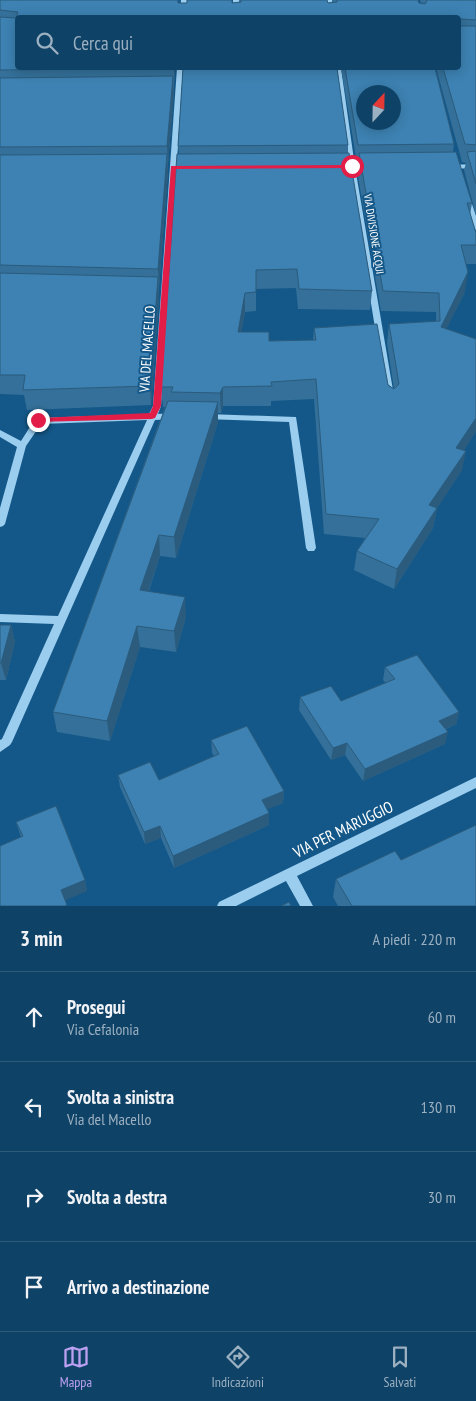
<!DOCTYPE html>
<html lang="it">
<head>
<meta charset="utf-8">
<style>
  :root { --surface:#0f4267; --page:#18496d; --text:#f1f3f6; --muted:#9bb0c0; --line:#2f5b7b; --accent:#bca0f2 }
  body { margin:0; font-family:"PT Sans Narrow",sans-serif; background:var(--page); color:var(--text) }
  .compass { position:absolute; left:356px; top:85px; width:45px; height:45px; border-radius:50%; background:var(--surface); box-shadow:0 2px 12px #0003; rotate:22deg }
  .stop { position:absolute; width:15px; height:15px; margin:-11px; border:4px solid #e11d48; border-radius:50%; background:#fff }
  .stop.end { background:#e11d48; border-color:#fff; box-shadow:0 1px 5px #0008 }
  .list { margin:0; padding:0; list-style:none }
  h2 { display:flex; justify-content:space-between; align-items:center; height:65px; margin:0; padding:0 20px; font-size:21px }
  h2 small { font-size:16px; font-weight:400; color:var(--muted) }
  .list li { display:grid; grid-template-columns:32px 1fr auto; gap:15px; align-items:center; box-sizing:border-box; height:90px; padding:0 20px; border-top:1px solid var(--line) }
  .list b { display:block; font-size:19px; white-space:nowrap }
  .list p { margin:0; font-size:16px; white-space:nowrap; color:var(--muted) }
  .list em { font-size:16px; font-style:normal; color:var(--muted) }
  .icon { flex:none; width:28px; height:28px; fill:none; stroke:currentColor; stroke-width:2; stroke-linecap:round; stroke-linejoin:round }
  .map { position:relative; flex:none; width:476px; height:906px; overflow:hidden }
  .search { position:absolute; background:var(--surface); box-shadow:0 2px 12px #0003; left:15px; right:15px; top:15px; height:55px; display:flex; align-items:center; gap:12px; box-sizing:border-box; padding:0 18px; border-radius:5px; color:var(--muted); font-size:19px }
  .sheet { height:425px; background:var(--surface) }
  nav { display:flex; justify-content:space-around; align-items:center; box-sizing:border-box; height:70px; border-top:1px solid var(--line); background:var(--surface); font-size:14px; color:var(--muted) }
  nav a { display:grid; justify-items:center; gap:2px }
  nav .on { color:var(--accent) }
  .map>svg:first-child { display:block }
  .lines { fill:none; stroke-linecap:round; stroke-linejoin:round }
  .minor { fill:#9bcdef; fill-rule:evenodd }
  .wall { fill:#347099 }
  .shaded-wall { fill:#2b5b7d }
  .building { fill:#3d82b2; stroke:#2b5b7d; fill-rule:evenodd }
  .route { fill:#e11d48 }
  .labels { text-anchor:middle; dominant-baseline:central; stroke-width:4; stroke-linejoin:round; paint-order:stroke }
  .far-street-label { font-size:11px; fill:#fff; stroke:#145889 }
  .street-label { font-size:14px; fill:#fff; stroke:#145889 }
  .near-street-label { font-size:16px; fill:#fff; stroke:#145889 }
</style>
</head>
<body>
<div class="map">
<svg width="476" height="906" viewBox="0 0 476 906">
  <rect width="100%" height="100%" fill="#145889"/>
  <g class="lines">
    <g class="minor">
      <path d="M 181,0 L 187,0 L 186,18 L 180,18 Z"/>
      <rect x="233" y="0" width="6" height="18"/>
      <path d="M 326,0 L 332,0 L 334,18 L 328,18 Z"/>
      <path d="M 177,68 L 183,68 L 161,406 L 158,414 L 174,413 L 178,416 L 174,419 L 155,420 L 12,742 L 10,745 L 0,752 L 0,740 L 2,739 L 54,624 L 0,622 L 0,614 L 58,616 L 147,420 L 41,424 L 26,446 L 5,524 L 3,526 L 0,527 L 0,508 L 17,447 L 0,437 L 0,430 L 21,441 L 35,419 L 38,418 L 149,414 L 153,406 Z"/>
      <path d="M 336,68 L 341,68 L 355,167 L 394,396 L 390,399 L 386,396 L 349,167 Z"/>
      <path d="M 476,164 L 476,168 L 449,169 L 446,167 L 449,165 Z"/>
      <path d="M 468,199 L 471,201 L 476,216 L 476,230 L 473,228 L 465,201 Z"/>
      <path d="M 207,414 L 296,417 L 316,548 L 314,551 L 308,551 L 306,548 L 289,422 L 204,419 L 203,417 L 204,415 Z"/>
      <path d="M 476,777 L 476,788 L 297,876 L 313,906 L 300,906 L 286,881 L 236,906 L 217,906 L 219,902 Z"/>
    </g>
  </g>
  <g class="wall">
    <path d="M 0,0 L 179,3 L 232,3 L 239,2 L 239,0 L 327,0 L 328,3 L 333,2 L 332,0 L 418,0 L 419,3 L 421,3 L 420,0 L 476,0 L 476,215 L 464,170 L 466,163 L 462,162 L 436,68 L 458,68 L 458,18 L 18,68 L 177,68 L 175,68 L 174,85 L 174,93 L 168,164 L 168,172 L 159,288 L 159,296 L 151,405 L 27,410 L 24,395 L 0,394 Z"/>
    <path d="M 341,68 L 435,68 L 454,144 L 453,152 L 472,203 L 470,215 L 476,233 L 476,264 L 466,264 L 465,292 L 446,329 L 476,339 L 476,431 L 464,450 L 462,470 L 437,508 L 433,528 L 394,589 L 354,570 L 357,551 L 365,538 L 324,534 L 314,399 L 271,401 L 271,406 L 223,406 L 221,413 L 218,413 L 218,422 L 176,558 L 160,556 L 149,591 L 186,617 L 176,652 L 140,647 L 110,741 L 57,732 L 53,712 L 165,407 L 163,407 L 161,387 L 179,154 L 178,146 L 348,145 L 348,153 L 372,291 L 370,310 L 298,309 L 296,288 L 256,289 L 256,311 L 245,312 L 241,332 L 269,341 L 313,340 L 314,328 L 394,389 L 387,343 L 389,324 L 436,321 L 436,312 L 381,311 L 357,171 L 358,163 L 357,163 Z"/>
    <path d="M 0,625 L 11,625 L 15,642 L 6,680 L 0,680 Z"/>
    <path d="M 385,667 L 459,712 L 456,724 L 446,729 L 445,744 L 363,781 L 345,755 L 331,760 L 299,710 L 300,697 L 341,701 L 386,683 L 383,680 Z"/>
    <path d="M 211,740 L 284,791 L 283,803 L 267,809 L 269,813 L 269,825 L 174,868 L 161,838 L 145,844 L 120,787 L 118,775 L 159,780 L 214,756 L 212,753 Z"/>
    <path d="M 16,822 L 85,880 L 87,891 L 21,837 Z"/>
    <path d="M 401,860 L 476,906 L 338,906 L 333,897 L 336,879 Z"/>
  </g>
  <g class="shaded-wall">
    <path d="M 174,68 L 177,68 L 175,68 L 174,85 Z"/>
    <path d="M 173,76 L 174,93 L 168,164 L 167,146 Z"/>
    <path d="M 167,154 L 168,172 L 159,288 L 158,269 Z"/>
    <path d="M 468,272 L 465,292 L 438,346 L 441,327 Z"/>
    <path d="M 158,277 L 159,296 L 151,405 L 150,386 Z"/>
    <path d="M 245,293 L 245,312 L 238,352 L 238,332 Z"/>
    <path d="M 223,387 L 223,406 L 221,413 L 220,393 Z"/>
    <path d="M 218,402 L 218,422 L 176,558 L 174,537 Z"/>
    <path d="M 476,418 L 476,431 L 453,467 L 456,448 Z"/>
    <path d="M 466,451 L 462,470 L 426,525 L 429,505 Z"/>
    <path d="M 437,508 L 433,528 L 394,589 L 397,569 Z"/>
    <path d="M 159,535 L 160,556 L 142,610 L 140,590 Z"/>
    <path d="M 185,597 L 186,617 L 176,652 L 174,631 Z"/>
    <path d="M 11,625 L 15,642 L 6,680 L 1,663 Z"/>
    <path d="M 137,626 L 140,647 L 110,741 L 107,721 Z"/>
    <path d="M 459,712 L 456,724 L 436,733 L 439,721 Z"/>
    <path d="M 448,732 L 445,744 L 363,781 L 365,769 Z"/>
    <path d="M 347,743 L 345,755 L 331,760 L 333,748 Z"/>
    <path d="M 284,791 L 283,803 L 261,812 L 262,800 Z"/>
    <path d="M 269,813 L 269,825 L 174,868 L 173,856 Z"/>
    <path d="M 160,826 L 161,838 L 145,844 L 144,832 Z"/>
    <path d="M 85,880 L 87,891 L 64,901 L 61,890 Z"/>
  </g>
  <g class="building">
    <path d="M 0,0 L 178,0 L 178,3 L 187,3 L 187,0 L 232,0 L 232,3 L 241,2 L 241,0 L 327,0 L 328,3 L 337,2 L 337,0 L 418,0 L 419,3 L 425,4 L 427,1 L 426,0 L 476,0 L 476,20 L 460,19 L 459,26 L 476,26 L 476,145 L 465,144 L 443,68 L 458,68 L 458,18 L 18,18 L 18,68 L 174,68 L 0,70 L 0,17 L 16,18 L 18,12 L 0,10 Z"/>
    <path d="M 183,68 L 337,68 L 348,145 L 178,146 Z"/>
    <path d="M 345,68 L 435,68 L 454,144 L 358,145 ZM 364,92 L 394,92 L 394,122 L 364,122 Z"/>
    <path d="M 173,76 L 167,146 L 0,147 L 0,78 Z"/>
    <path d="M 476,151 L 476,184 L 467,152 Z"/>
    <path d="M 456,152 L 472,203 L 467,203 L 476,233 L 476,245 L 461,245 L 468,272 L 441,327 L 476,339 L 476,418 L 456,448 L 466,451 L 429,505 L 437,508 L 397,569 L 357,551 L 379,519 L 326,514 L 316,379 L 271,382 L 272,386 L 223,387 L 220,393 L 171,392 L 173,387 L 161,387 L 177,154 L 349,153 L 372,291 L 299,289 L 297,269 L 256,270 L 256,292 L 245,293 L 238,332 L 269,332 L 269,341 L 316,340 L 314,328 L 377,324 L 388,385 L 394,389 L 399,384 L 389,324 L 440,321 L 439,293 L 383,291 L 359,153 Z"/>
    <path d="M 167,154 L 158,269 L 0,265 L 0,155 Z"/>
    <path d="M 0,273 L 158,277 L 150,386 L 23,390 L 25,375 L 0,375 Z"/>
    <path d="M 168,401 L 218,402 L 174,537 L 159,535 L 140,590 L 185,597 L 174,631 L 137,626 L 107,721 L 53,712 Z"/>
    <path d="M 0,625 L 11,625 L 1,663 L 0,663 Z"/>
    <path d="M 417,655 L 459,712 L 439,721 L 448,732 L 365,769 L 347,743 L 333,748 L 300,697 L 331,686 L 341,701 L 395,679 L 385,667 Z"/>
    <path d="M 247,726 L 284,791 L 262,800 L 269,813 L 173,856 L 160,826 L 144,832 L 118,775 L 150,762 L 159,780 L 219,754 L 211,740 Z"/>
    <path d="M 56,806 L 85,880 L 61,890 L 67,905 L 65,906 L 0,906 L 0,846 L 23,836 L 16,822 Z"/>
    <path d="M 476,825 L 476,906 L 352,906 L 336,879 L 395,851 L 401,860 Z"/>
    <path d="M 289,902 L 291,906 L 281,906 Z"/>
  </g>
  <path class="route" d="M 352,165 L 354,168 L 176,169 L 161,406 L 155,418 L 152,419 L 35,422 L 35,419 L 38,418 L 150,413 L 153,406 L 171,166 Z"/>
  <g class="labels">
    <g class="far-street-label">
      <text transform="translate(374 234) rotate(81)">VIA DIVISIONE ACQUI</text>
    </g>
    <g class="street-label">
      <text transform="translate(147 349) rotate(-86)">VIA DEL MACELLO</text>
    </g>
    <g class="near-street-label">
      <text transform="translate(343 829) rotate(-26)">VIA PER MARUGGIO</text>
    </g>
  </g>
</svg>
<svg class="compass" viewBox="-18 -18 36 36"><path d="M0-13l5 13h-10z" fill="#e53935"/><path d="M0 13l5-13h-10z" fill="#9bb0c0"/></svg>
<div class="stop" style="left:352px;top:166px"></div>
<div class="stop end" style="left:38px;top:420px"></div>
<div class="search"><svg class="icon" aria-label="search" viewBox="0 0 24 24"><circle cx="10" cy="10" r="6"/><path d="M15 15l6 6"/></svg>Cerca qui</div>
</div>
<section class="sheet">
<h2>3 min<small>A piedi · 220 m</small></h2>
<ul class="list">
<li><svg class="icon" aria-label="ahead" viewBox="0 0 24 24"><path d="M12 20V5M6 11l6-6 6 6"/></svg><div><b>Prosegui</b><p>Via Cefalonia</p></div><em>60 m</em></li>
<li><svg class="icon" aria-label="left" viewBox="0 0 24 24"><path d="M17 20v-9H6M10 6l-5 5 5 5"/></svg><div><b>Svolta a sinistra</b><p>Via del Macello</p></div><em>130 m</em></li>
<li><svg class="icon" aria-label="right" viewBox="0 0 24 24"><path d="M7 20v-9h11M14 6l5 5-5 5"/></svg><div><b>Svolta a destra</b></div><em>30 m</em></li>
<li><svg class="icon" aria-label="arrive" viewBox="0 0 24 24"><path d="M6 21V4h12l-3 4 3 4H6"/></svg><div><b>Arrivo a destinazione</b></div></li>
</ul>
</section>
<nav>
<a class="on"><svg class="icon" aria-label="map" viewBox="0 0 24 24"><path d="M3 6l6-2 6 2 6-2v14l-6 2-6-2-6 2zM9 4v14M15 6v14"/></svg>Mappa</a>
<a><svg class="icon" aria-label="directions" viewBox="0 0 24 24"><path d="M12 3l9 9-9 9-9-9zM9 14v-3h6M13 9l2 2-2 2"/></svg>Indicazioni</a>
<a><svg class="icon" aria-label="saved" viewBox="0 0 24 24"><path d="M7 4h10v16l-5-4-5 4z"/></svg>Salvati</a>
</nav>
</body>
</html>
